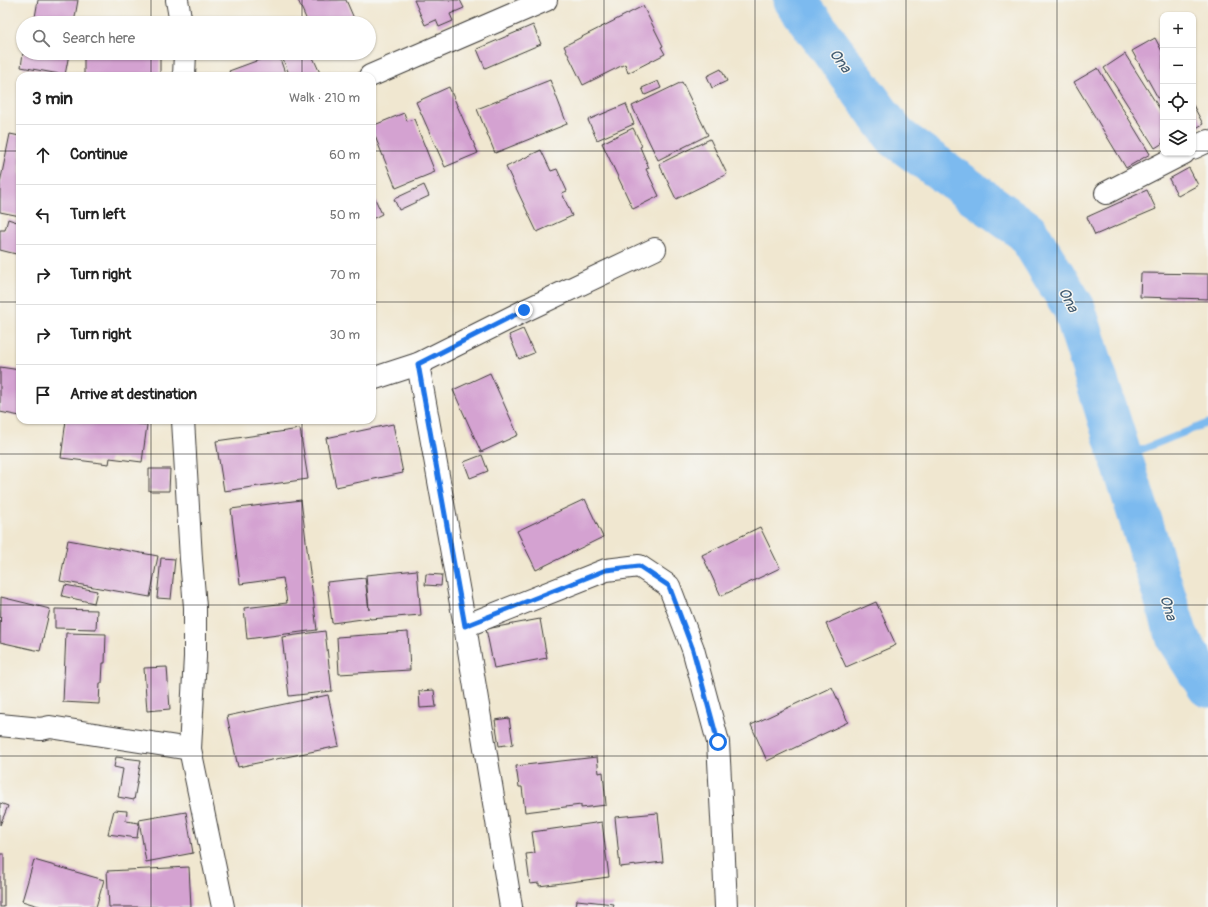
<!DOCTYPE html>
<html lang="en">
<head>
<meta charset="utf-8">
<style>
  :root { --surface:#fff; --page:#f6f6f6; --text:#222; --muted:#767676; --line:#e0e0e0 }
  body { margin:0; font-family:Pangolin,sans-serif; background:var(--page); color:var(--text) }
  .controls { position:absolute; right:12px; top:12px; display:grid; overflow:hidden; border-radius:8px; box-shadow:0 1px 3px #0004 }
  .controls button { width:36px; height:36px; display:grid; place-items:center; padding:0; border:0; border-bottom:1px solid var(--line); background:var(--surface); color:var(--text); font:20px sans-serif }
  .stop { position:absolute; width:12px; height:12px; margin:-9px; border:3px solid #1a73e8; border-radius:50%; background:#fff }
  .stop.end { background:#1a73e8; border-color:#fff; box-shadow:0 1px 4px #0008 }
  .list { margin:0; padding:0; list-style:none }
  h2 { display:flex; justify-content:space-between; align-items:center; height:52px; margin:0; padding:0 16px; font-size:17px }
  h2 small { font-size:13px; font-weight:400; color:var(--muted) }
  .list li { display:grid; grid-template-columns:26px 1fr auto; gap:12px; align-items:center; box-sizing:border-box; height:60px; padding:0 16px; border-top:1px solid var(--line) }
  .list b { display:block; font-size:15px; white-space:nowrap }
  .list em { font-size:13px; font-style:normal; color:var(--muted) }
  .icon { flex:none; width:22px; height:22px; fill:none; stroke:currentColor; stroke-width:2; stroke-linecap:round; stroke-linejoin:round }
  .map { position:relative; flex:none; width:1208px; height:907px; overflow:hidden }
  .search { position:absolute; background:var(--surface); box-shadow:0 1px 3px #0004; left:16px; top:16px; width:360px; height:44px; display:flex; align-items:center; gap:10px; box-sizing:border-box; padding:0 14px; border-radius:22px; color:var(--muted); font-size:15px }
  .panel { position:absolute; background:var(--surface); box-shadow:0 1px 3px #0004; left:16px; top:72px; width:360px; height:352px; border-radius:12px }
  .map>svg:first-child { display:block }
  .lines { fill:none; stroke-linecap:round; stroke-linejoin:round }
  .stream { stroke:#7cbaef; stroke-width:7 }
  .river { stroke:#7cbaef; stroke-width:43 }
  .building { fill:#d4a2d1 }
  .minor-casing { stroke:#3c3a37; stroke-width:24 }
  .minor { stroke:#fff; stroke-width:22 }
  .route { stroke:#1a73e8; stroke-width:5 }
  .grid { fill:none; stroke:#1c1c1c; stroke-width:1; stroke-opacity:0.55 }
  .labels { text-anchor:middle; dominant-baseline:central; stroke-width:3; stroke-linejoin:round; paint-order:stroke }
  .water-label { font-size:15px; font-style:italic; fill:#425b70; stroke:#f6f6f2 }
</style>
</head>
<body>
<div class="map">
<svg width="1208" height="907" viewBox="0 0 1208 907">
  <rect width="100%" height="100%" fill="#f6f6f2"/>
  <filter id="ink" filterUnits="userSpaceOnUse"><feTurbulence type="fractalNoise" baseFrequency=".025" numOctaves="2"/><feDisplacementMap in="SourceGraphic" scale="8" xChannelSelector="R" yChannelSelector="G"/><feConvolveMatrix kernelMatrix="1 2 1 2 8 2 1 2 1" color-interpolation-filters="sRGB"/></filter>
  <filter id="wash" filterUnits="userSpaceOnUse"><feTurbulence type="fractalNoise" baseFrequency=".012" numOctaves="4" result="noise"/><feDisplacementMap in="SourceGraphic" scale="16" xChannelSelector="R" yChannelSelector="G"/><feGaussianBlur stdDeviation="0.9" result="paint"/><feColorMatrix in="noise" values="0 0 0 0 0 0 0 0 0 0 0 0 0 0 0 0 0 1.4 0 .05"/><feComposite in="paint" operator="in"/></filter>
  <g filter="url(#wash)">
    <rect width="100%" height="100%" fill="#f0e7d0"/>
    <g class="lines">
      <path class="stream" d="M 1121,458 L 1208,423"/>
      <path class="river" d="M 795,0 L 896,137 L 1027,232 L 1074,308 L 1178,639 L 1208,686"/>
    </g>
    <g id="blocks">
      <g class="building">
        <path d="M 38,0 L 78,0 L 74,23 L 34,23 Z"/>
        <path d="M 298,0 L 346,0 L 356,23 L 308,23 Z"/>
        <path d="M 414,0 L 460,0 L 464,8 L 450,14 L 453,21 L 439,27 L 436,20 L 425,25 Z"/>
        <path d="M 643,6 L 663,46 L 661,47 L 665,54 L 628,73 L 625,64 L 583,85 L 564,46 Z"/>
        <path d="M 533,25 L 541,44 L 485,68 L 477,49 Z"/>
        <path d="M 1155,38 L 1163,53 L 1163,107 L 1132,51 Z"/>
        <path d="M 23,53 L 69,54 L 65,75 L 21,67 Z"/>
        <rect x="84" y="53" width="76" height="23"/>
        <path d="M 278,53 L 286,76 L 231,76 L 229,71 Z"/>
        <path d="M 286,53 L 311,53 L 320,73 L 313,76 L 290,76 L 281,55 Z"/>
        <path d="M 1125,54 L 1163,114 L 1163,143 L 1155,148 L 1104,68 Z"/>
        <path d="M 1098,68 L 1150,154 L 1126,168 L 1074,82 Z"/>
        <path d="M 721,69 L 727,81 L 712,88 L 707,76 Z"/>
        <path d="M 550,80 L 567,124 L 495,153 L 477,109 Z"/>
        <path d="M 658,81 L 661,88 L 645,95 L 642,88 Z"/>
        <path d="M 682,82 L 708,135 L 658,160 L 632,106 Z"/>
        <path d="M 449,87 L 478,153 L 445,167 L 416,102 Z"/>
        <path d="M 626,104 L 634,124 L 597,140 L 588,120 Z"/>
        <path d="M 1193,105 L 1203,124 L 1193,130 Z"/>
        <path d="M 404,113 L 407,121 L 414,119 L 435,172 L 396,188 L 372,129 L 372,126 Z"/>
        <path d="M 633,128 L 642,146 L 640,147 L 649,168 L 646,169 L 659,196 L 633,209 L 602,143 Z"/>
        <path d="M 10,134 L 20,136 L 20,216 L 0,212 L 0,183 Z"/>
        <path d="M 710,139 L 727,174 L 676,199 L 659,164 Z"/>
        <path d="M 541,150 L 551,171 L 557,169 L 567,191 L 562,193 L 572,216 L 537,232 L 506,167 Z"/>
        <path d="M 1189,168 L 1198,185 L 1178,196 L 1169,179 Z"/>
        <path d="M 424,185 L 429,196 L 399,210 L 394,199 Z"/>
        <path d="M 1147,190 L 1156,209 L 1095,235 L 1087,217 Z"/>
        <path d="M 372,192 L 382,214 L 372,219 Z"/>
        <path d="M 8,219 L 20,223 L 20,255 L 0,250 L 0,230 L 5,230 Z"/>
        <path d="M 1141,273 L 1208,274 L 1208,299 L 1140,297 Z"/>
        <path d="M 523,329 L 534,353 L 519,359 L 509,335 Z"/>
        <path d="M 0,367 L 20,370 L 20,416 L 0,412 Z"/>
        <path d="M 490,373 L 518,435 L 481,452 L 453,390 Z"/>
        <path d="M 66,420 L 122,420 L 122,422 L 147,425 L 142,462 L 110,458 L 109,464 L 61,458 Z"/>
        <path d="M 393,424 L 403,473 L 336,487 L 326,438 Z"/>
        <path d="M 300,429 L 308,479 L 224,491 L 216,441 Z"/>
        <path d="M 482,455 L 488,471 L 470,478 L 464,462 Z"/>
        <path d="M 149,469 L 170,469 L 169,491 L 149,491 Z"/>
        <path d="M 585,499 L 603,537 L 536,570 L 517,531 Z"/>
        <path d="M 301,500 L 317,630 L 247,639 L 244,608 L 287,603 L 283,578 L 240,584 L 231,509 Z"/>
        <path d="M 760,527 L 780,568 L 721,596 L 702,555 Z"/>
        <path d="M 68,540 L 158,556 L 150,597 L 60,581 Z"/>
        <path d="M 161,558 L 175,559 L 171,599 L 157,598 Z"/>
        <path d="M 417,570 L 421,615 L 370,619 L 370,618 L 332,623 L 327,582 L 365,578 L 369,610 L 366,575 Z"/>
        <path d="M 426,574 L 442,575 L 441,586 L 425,585 Z"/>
        <path d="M 65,585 L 97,591 L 94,603 L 62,596 Z"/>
        <path d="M 1,597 L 50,609 L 40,651 L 0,642 Z"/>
        <path d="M 876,602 L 896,645 L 846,667 L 826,624 Z"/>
        <path d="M 55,609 L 97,610 L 96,629 L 55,628 Z"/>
        <path d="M 540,619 L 547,658 L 494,668 L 486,629 Z"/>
        <path d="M 325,631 L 332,691 L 289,696 L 282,637 Z"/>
        <path d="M 408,632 L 410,670 L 339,674 L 337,637 Z"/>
        <path d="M 66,633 L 106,634 L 105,663 L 103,663 L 102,683 L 100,683 L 99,704 L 63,702 Z"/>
        <path d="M 167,667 L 170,709 L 147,711 L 144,668 Z"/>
        <path d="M 832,687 L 848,722 L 767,761 L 751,725 Z"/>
        <path d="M 434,690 L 436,707 L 420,708 L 419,691 Z"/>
        <path d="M 328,695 L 339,746 L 238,767 L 227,716 Z"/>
        <path d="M 509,718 L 513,744 L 499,746 L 495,720 Z"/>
        <path d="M 116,757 L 141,760 L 134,800 L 118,797 L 123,769 L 114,767 Z"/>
        <path d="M 597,757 L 599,773 L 603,772 L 606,805 L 581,808 L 581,805 L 525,812 L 522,787 L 519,787 L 516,766 Z"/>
        <path d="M 0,803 L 8,806 L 0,825 Z"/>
        <path d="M 114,810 L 127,811 L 126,821 L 139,823 L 137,838 L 108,834 Z"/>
        <path d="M 186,812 L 193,853 L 146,862 L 139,820 Z"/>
        <path d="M 658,813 L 663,862 L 620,867 L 615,817 Z"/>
        <path d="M 602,822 L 609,877 L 539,886 L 539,883 L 530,884 L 526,854 L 535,853 L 532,832 Z"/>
        <rect x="0" y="854" width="4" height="53"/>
        <path d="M 34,860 L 104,880 L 96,907 L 42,907 L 22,901 Z"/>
        <path d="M 189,867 L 191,907 L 109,907 L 107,871 Z"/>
        <path d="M 577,900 L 614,904 L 613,907 L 576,907 Z"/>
      </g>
    </g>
  </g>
  <g filter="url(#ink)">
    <use href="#blocks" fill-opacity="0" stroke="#3c3a37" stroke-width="1"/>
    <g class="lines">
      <defs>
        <g id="minor">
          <path d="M 177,0 L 181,23"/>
          <path d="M 184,76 L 185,53"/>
          <path d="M 370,76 L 546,0"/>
          <path d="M 1193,148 L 1208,141"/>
          <path d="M 1106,193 L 1184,153"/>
          <path d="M 418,364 L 465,626 L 511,907"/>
          <path d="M 372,379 L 418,364 L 524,311 L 655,249"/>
          <path d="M 183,420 L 191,559 L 195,607 L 195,657 L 190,749 L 223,907"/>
          <path d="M 465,626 L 606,570 L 639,566 L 669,586 L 693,649 L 718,742 L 723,836 L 726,907"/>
          <path d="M 0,725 L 41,729 L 50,727 L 190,749"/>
        </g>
      </defs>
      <use href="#minor" class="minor-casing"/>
      <use href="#minor" class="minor"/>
    </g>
  </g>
  <g class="lines" filter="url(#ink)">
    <path class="route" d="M 524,310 L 418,364 L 465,626 L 606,570 L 639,566 L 669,586 L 693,650 L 718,742"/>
  </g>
  <path class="grid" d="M 151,0 L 151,23M 302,0 L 302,23M 453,0 L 453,907M 604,0 L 604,907M 755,0 L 755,907M 906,0 L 906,907M 1057,0 L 1057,907M 151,53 L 151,76M 302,53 L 302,76M 0,151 L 20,151M 372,151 L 1163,151M 1193,151 L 1208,151M 0,302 L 20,302M 372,302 L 1208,302M 151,420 L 151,907M 302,420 L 302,907M 0,454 L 1208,454M 0,605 L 1208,605M 0,756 L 1208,756"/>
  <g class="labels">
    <g class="water-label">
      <text transform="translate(840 61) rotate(54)">Ona</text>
      <text transform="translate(1068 300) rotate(62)">Ona</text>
      <text transform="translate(1168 608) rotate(73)">Ona</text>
    </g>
  </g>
</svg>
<div class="controls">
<button>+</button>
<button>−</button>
<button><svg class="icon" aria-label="locate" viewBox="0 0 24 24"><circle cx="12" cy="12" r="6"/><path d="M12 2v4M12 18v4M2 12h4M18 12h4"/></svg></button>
<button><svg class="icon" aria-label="layers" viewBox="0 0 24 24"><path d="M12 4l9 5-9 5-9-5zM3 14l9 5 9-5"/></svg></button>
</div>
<div class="stop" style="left:718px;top:742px"></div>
<div class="stop end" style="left:524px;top:310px"></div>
<div class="search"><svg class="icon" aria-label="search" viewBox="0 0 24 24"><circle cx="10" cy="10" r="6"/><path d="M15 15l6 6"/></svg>Search here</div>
<section class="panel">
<h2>3 min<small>Walk · 210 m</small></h2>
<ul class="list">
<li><svg class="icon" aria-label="ahead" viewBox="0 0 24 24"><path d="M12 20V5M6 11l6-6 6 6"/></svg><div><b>Continue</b></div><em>60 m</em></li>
<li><svg class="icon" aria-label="left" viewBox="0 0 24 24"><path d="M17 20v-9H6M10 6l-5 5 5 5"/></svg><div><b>Turn left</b></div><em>50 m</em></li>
<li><svg class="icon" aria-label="right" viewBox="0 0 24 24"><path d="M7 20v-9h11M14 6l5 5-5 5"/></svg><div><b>Turn right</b></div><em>70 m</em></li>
<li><svg class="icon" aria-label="right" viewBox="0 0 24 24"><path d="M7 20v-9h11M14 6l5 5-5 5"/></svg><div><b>Turn right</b></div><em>30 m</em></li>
<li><svg class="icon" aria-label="arrive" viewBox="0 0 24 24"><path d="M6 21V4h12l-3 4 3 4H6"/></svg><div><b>Arrive at destination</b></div></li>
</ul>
</section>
</div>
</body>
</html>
